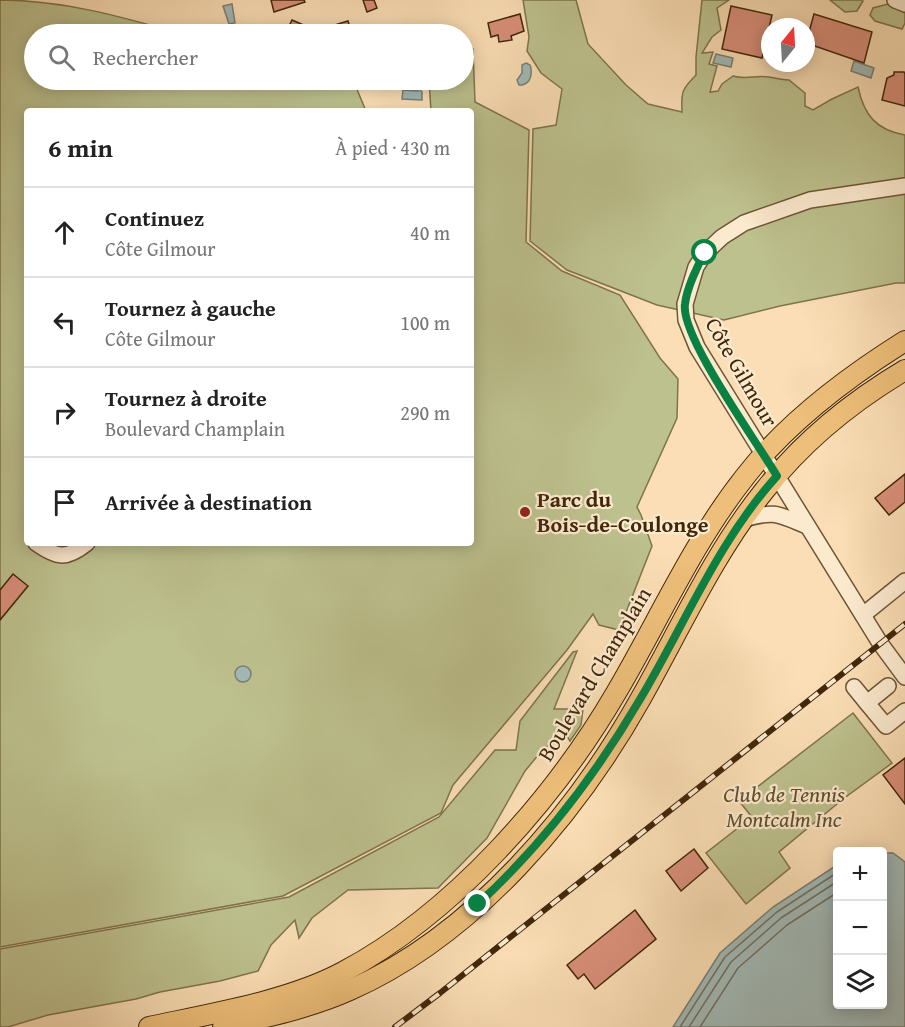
<!DOCTYPE html>
<html lang="fr">
<head>
<meta charset="utf-8">
<style>
  :root { --surface:#fff; --page:#f6f6f6; --text:#222; --muted:#767676; --line:#e0e0e0 }
  body { margin:0; font-family:"Gentium Book Plus",serif; background:var(--page); color:var(--text) }
  .controls { position:absolute; right:18px; bottom:18px; display:grid; overflow:hidden; border-radius:6px; box-shadow:0 3px 15px #0003 }
  .controls button { width:54px; height:54px; display:grid; place-items:center; padding:0; border:0; border-bottom:2px solid var(--line); background:var(--surface); color:var(--text); font:30px sans-serif }
  .compass { position:absolute; left:761px; top:18px; width:54px; height:54px; border-radius:50%; background:var(--surface); box-shadow:0 3px 15px #0003; rotate:18deg }
  .stop { position:absolute; width:18px; height:18px; margin:-14px; border:4px solid #0b8043; border-radius:50%; background:#fff }
  .stop.end { background:#0b8043; border-color:#fff; box-shadow:0 2px 6px #0008 }
  .list { margin:0; padding:0; list-style:none }
  h2 { display:flex; justify-content:space-between; align-items:center; height:78px; margin:0; padding:0 24px; font-size:26px }
  h2 small { font-size:20px; font-weight:400; color:var(--muted) }
  .list li { display:grid; grid-template-columns:39px 1fr auto; gap:18px; align-items:center; box-sizing:border-box; height:90px; padding:0 24px; border-top:2px solid var(--line) }
  .list b { display:block; font-size:22px; white-space:nowrap }
  .list p { margin:0; font-size:20px; white-space:nowrap; color:var(--muted) }
  .list em { font-size:20px; font-style:normal; color:var(--muted) }
  .icon { flex:none; width:33px; height:33px; fill:none; stroke:currentColor; stroke-width:2; stroke-linecap:round; stroke-linejoin:round }
  .map { position:relative; flex:none; width:905px; height:1027px; overflow:hidden }
  .search { position:absolute; background:var(--surface); box-shadow:0 3px 15px #0003; left:24px; top:24px; width:450px; height:66px; display:flex; align-items:center; gap:15px; box-sizing:border-box; padding:0 21px; border-radius:33px; color:var(--muted); font-size:22px }
  .panel { position:absolute; background:var(--surface); box-shadow:0 3px 15px #0003; left:24px; top:108px; width:450px; height:438px; border-radius:6px }
  .map>svg:first-child { display:block }
  .green { fill:#bdc18e; stroke:#7f744c; stroke-width:1.5 }
  .water { fill:#a2bab7; stroke:#7b7f72; stroke-width:1.5 }
  .lines { fill:none; stroke-linecap:round; stroke-linejoin:round }
  .shore { stroke:#727060; stroke-width:1.5 }
  .building { fill:#d98f7a; stroke:#41270a; stroke-width:1.5 }
  .minor-casing { stroke:#705535; stroke-width:18 }
  .major-casing { stroke:#41270a; stroke-width:22 }
  .minor { stroke:#fceacf; stroke-width:15 }
  .major { stroke:#eebf7a; stroke-width:20 }
  .rail-casing { stroke:#41270a; stroke-width:6 }
  .rail { stroke:#fceacf; stroke-width:4; stroke-dasharray:11; stroke-linecap:butt }
  .route { stroke:#0b8043; stroke-width:8 }
  .poi-dot { fill:#8f2418; stroke:#fceacf; stroke-width:2 }
  .labels { text-anchor:middle; dominant-baseline:central; stroke-width:4.5; stroke-linejoin:round; paint-order:stroke }
  .street-label { font-size:22px; fill:#41270a; stroke:#fceacf }
  .poi-label { font-size:22px; font-weight:bold; fill:#41270a; stroke:#fceacf; text-anchor:start }
  .park-label { font-size:22px; font-style:italic; fill:#604e2b; stroke:#fceacf }
</style>
</head>
<body>
<div class="map">
<svg width="905" height="1027" viewBox="0 0 905 1027">
  <rect width="100%" height="100%" fill="#fbdeb5"/>
  <filter id="stains"><feTurbulence type="fractalNoise" baseFrequency=".00333" numOctaves="4"/><feColorMatrix values="0 0 0 0 .2 0 0 0 0 .09 0 0 0 0 .02 0 0 0 .5 -.17"/></filter>
  <radialGradient id="worn" r=".72"><stop offset=".6" stop-color="#630" stop-opacity="0"/><stop offset="1" stop-color="#630" stop-opacity=".3"/></radialGradient>
  <g class="green">
    <path d="M 0,0 C 62,0 123,17 182,34 L 34,34 L 34,80 L 353,80 L 366,111 L 27,111 L 27,543 L 471,543 L 471,111 L 431,111 L 429,80 L 464,80 L 464,49 L 473,49 L 475,102 L 529,130 L 526,242 L 562,271 L 620,295 L 660,358 L 678,379 L 677,418 L 637,507 L 641,515 L 652,546 L 619,630 L 599,625 L 593,614 L 567,650 L 453,785 L 441,813 L 283,896 L 0,947 Z"/>
    <path d="M 523,0 L 576,0 L 588,44 L 626,85 L 648,104 L 682,112 C 681,92 682,89 696,75 L 696,57 L 702,0 L 729,0 L 717,8 L 721,30 L 712,37 L 702,53 L 713,52 L 709,64 L 717,66 L 710,92 L 718,91 L 722,84 L 733,76 C 745,80 756,75 769,77 C 776,78 781,80 789,80 L 805,93 L 805,106 L 813,110 L 832,99 L 858,87 C 864,115 876,130 905,135 L 905,283 L 896,283 L 780,306 L 724,320 L 657,305 L 567,270 L 530,241 L 533,129 L 556,125 L 562,89 L 541,73 L 527,51 L 529,37 Z"/>
    <path d="M 830,0 L 862,0 L 863,1 L 857,11 L 845,12 Z"/>
    <path d="M 888,4 L 905,13 L 905,23 L 902,29 L 875,21 L 870,15 L 873,8 Z"/>
    <path d="M 577,651 L 554,709 L 583,709 L 581,725 L 570,741 L 567,736 L 544,748 L 525,771 L 487,838 L 438,888 L 348,890 L 312,918 L 299,938 L 295,920 L 271,945 L 258,971 L 220,981 L 160,992 L 136,999 L 48,1015 L 8,1027 L 0,1027 L 0,949 L 289,897 L 439,817 L 495,750 L 516,750 L 520,721 L 573,652 Z"/>
    <path d="M 853,713 L 892,763 L 843,799 L 779,852 L 790,868 L 746,904 L 706,853 L 752,817 L 739,801 Z"/>
  </g>
  <g class="water">
    <path d="M 232,4 L 235,23 L 229,24 L 223,6 Z"/>
    <path d="M 716,54 L 733,58 L 731,67 L 713,63 Z"/>
    <path d="M 854,61 L 874,68 L 871,78 L 851,71 Z"/>
    <path d="M 526,63 L 530,65 C 533,73 531,83 522,85 L 519,85 L 517,80 L 522,73 L 522,65 Z"/>
    <path d="M 419,89 L 422,92 L 422,100 L 402,99 L 403,90 L 418,91 Z"/>
    <circle cx="243" cy="674" r="8"/>
    <path d="M 883,853 L 893,853 L 905,862 L 905,1027 L 673,1027 L 720,953 L 773,907 L 837,865 L 838,1004 L 882,1004 Z"/>
  </g>
  <g class="lines">
    <g class="shore">
      <path d="M 680,1027 L 725,957 L 777,912 L 838,872"/>
      <path d="M 689,1027 L 731,962 L 781,918 L 838,881"/>
      <path d="M 700,1027 L 738,968 L 787,925 L 838,892"/>
    </g>
  </g>
  <g class="building">
    <path d="M 271,0 L 304,0 L 305,2 L 274,12 Z"/>
    <path d="M 363,0 L 374,0 L 377,8 L 367,12 Z"/>
    <path d="M 731,6 L 772,15 L 762,58 L 722,49 Z"/>
    <path d="M 520,14 L 524,31 L 511,36 L 512,40 L 499,42 L 498,35 L 491,37 L 488,23 Z"/>
    <path d="M 814,14 L 872,32 L 864,63 L 806,43 Z"/>
    <path d="M 292,20 L 308,27 L 305,34 L 285,34 Z"/>
    <path d="M 348,21 L 352,34 L 330,34 L 328,27 Z"/>
    <path d="M 894,72 L 904,72 L 905,74 L 905,106 L 882,100 L 887,78 L 894,75 Z"/>
    <path d="M 905,474 L 905,502 L 889,515 L 875,498 Z"/>
    <path d="M 13,574 L 28,586 L 0,620 L 0,590 Z"/>
    <path d="M 905,758 L 905,804 L 883,775 Z"/>
    <path d="M 694,849 L 708,868 L 681,891 L 666,871 Z"/>
    <path d="M 635,910 L 656,939 L 595,989 L 584,974 L 578,979 L 567,965 Z"/>
  </g>
  <g class="lines">
    <defs>
      <g id="minor">
        <path d="M 895,0 L 905,4"/>
        <path d="M 905,186 L 810,200 L 744,223 L 722,237 L 705,253 L 696,267 L 685,304 L 686,320 L 697,347 L 880,643 L 905,677"/>
        <path d="M 744,519 C 775,510 778,514 807,526"/>
        <path d="M 36,543 C 57,558 66,560 87,543"/>
        <path d="M 863,615 L 905,581"/>
        <path d="M 888,686 L 867,703 L 886,726 L 905,711"/>
        <path d="M 854,687 L 867,703"/>
      </g>
      <g id="major">
        <path d="M 149,1027 C 210,1014 289,1001 343,972 C 453,914 554,799 616,693 C 658,622 692,544 744,478 C 786,423 846,378 905,341"/>
        <path d="M 223,1027 C 266,1017 310,1008 350,990 C 474,935 576,814 641,698 C 680,629 714,553 764,491 C 802,442 853,401 905,370"/>
      </g>
    </defs>
    <use href="#minor" class="minor-casing"/>
    <use href="#major" class="major-casing"/>
    <use href="#minor" class="minor"/>
    <use href="#major" class="major"/>
    <defs>
      <path id="rail" d="M 395,1027 L 440,993 L 905,624"/>
    </defs>
    <use href="#rail" class="rail-casing"/>
    <use href="#rail" class="rail"/>
  </g>
  <g class="lines">
    <path class="route" d="M 478,904 C 542,845 595,776 639,701 C 684,626 718,541 777,476 C 757,442 680,336 685,304 C 687,288 697,266 705,253"/>
  </g>
  <circle class="poi-dot" cx="525" cy="512" r="6"/>
  <g class="labels">
    <g class="street-label">
      <text transform="translate(742 372) rotate(60)">Côte Gilmour</text>
      <text transform="translate(594 674) rotate(-59)">Boulevard Champlain</text>
    </g>
    <g class="poi-label">
      <text x="537" y="499">Parc du<tspan x="537" dy="25">Bois-de-Coulonge</tspan></text>
    </g>
    <g class="park-label">
      <text x="784" y="794">Club de Tennis<tspan x="784" dy="25">Montcalm Inc</tspan></text>
    </g>
  </g>
  <rect width="100%" height="100%" filter="url(#stains)"/>
  <rect width="100%" height="100%" fill="url(#worn)"/>
</svg>
<div class="controls">
<button>+</button>
<button>−</button>
<button><svg class="icon" aria-label="layers" viewBox="0 0 24 24"><path d="M12 4l9 5-9 5-9-5zM3 14l9 5 9-5"/></svg></button>
</div>
<svg class="compass" viewBox="-18 -18 36 36"><path d="M0-13l5 13h-10z" fill="#e53935"/><path d="M0 13l5-13h-10z" fill="#767676"/></svg>
<div class="stop" style="left:705px;top:253px"></div>
<div class="stop end" style="left:478px;top:904px"></div>
<div class="search"><svg class="icon" aria-label="search" viewBox="0 0 24 24"><circle cx="10" cy="10" r="6"/><path d="M15 15l6 6"/></svg>Rechercher</div>
<section class="panel">
<h2>6 min<small>À pied · 430 m</small></h2>
<ul class="list">
<li><svg class="icon" aria-label="ahead" viewBox="0 0 24 24"><path d="M12 20V5M6 11l6-6 6 6"/></svg><div><b>Continuez</b><p>Côte Gilmour</p></div><em>40 m</em></li>
<li><svg class="icon" aria-label="left" viewBox="0 0 24 24"><path d="M17 20v-9H6M10 6l-5 5 5 5"/></svg><div><b>Tournez à gauche</b><p>Côte Gilmour</p></div><em>100 m</em></li>
<li><svg class="icon" aria-label="right" viewBox="0 0 24 24"><path d="M7 20v-9h11M14 6l5 5-5 5"/></svg><div><b>Tournez à droite</b><p>Boulevard Champlain</p></div><em>290 m</em></li>
<li><svg class="icon" aria-label="arrive" viewBox="0 0 24 24"><path d="M6 21V4h12l-3 4 3 4H6"/></svg><div><b>Arrivée à destination</b></div></li>
</ul>
</section>
</div>
</body>
</html>
